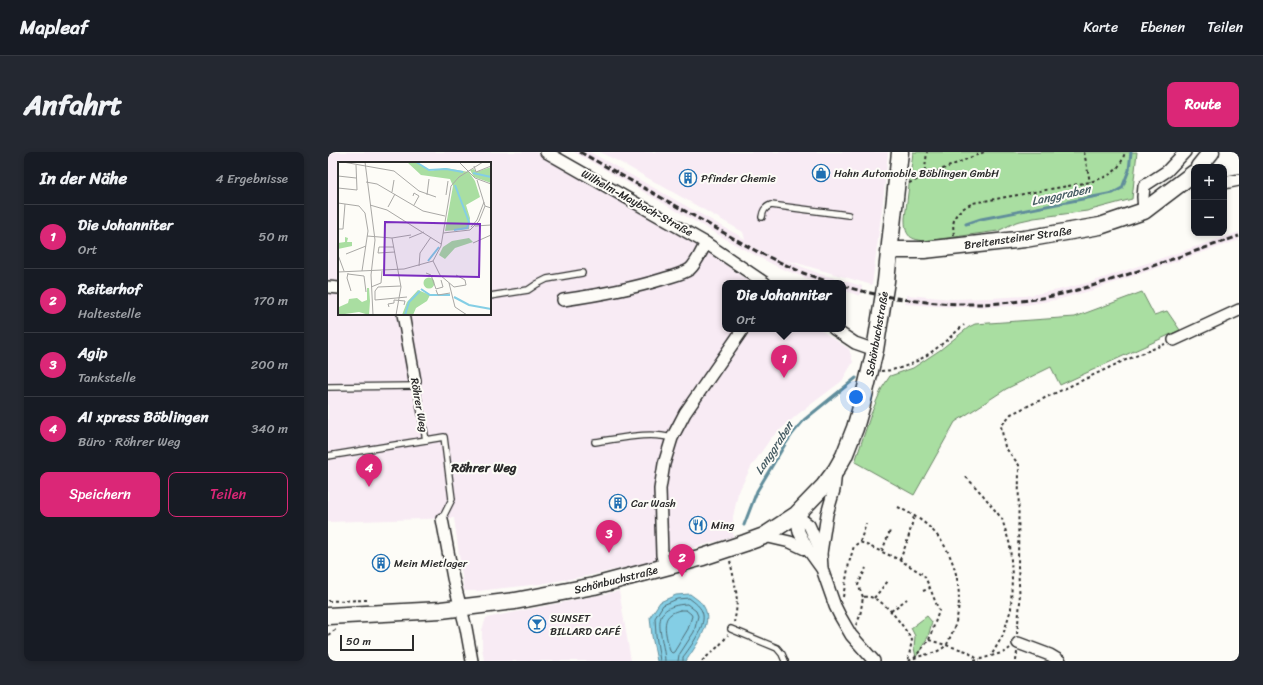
<!DOCTYPE html>
<html lang="de">
<head>
<meta charset="utf-8">
<style>
  :root { --surface:#171b24; --page:#242831; --text:#f1f3f6; --muted:#9ea1a6; --line:#363941; --accent:#db2777 }
  body { margin:0; font-family:Sriracha,sans-serif; background:var(--page); color:var(--text) }
  .controls { position:absolute; right:12px; top:12px; display:grid; overflow:hidden; border-radius:8px; box-shadow:0 2px 6px #0003 }
  .controls button { width:36px; height:36px; display:grid; place-items:center; padding:0; border:0; border-bottom:1px solid var(--line); background:var(--surface); color:var(--text); font:20px sans-serif }
  .scale { position:absolute; left:12px; bottom:10px; width:74px; box-sizing:border-box; padding-left:4px; border:2px solid #2b2b2b; border-top:0; font-size:11px; line-height:14px; white-space:nowrap; color:#2b2b2b; -webkit-text-stroke:3px #fdfcf7; paint-order:stroke }
  .you { position:absolute; left:528px; top:245px; width:14px; height:14px; margin:-10px; border:3px solid #fff; border-radius:50%; background:#1a73e8; box-shadow:0 0 0 6px #1a73e833 }
  .badge { display:grid; place-items:center; width:26px; height:26px; border-radius:50%; background:var(--accent); color:#fff; font-size:13px; font-weight:700 }
  .pin { position:absolute; translate:-50% -33px; filter:drop-shadow(0 1px 2px #0008) }
  .pin::after { content:''; position:absolute; top:21px; width:14px; height:12px; background:inherit; clip-path:polygon(0 0,100% 0,50% 100%) }
  .popup { position:absolute; left:394px; top:128px; width:124px; height:52px; box-sizing:border-box; display:grid; place-content:center; border-radius:8px; background:var(--surface); filter:drop-shadow(0 1px 3px #0005); font-size:13px; white-space:nowrap; color:var(--muted) }
  .popup b { font-size:15px; color:var(--text) }
  .popup::after { content:''; position:absolute; left:50%; top:100%; margin-left:-8px; border:8px solid transparent; border-top-color:var(--surface) }
  .list { margin:0; padding:0; list-style:none }
  h2 { display:flex; justify-content:space-between; align-items:center; height:52px; margin:0; padding:0 16px; font-size:17px }
  h2 small { font-size:13px; font-weight:400; color:var(--muted) }
  .list li { display:grid; grid-template-columns:26px 1fr auto; gap:12px; align-items:center; box-sizing:border-box; height:64px; padding:0 16px; border-top:1px solid var(--line) }
  .list b { display:block; font-size:15px; white-space:nowrap }
  .list p { margin:0; font-size:13px; white-space:nowrap; color:var(--muted) }
  .list em { font-size:13px; font-style:normal; color:var(--muted) }
  .actions { display:flex; gap:8px; padding:12px 16px }
  .actions a { flex:1; padding:9px 0; border:1px solid var(--accent); border-radius:8px; text-align:center; font-size:14px; color:var(--accent) }
  .actions .main { background:var(--accent); color:#fff }
  .map { position:relative; flex:none; width:911px; height:509px; overflow:hidden; border-radius:8px }
  header { display:flex; align-items:center; gap:24px; box-sizing:border-box; height:56px; padding:0 20px; background:var(--surface); border-bottom:1px solid var(--line) }
  header strong { font-size:19px }
  nav { display:flex; gap:22px; margin-inline-start:auto; font-size:14px }
  .intro { display:flex; align-items:center; justify-content:space-between; box-sizing:border-box; height:96px; padding:0 24px }
  h1 { margin:0; font-size:28px }
  .button { padding:10px 18px; border-radius:8px; background:var(--accent); color:#fff; font-size:14px; font-weight:700 }
  main { display:flex; gap:24px; padding:0 24px }
  aside { flex:1; background:var(--surface); border-radius:8px; box-shadow:0 2px 6px #0003 }
  .map>svg:first-child { display:block }
  .built { fill:#f8ebf4; fill-rule:evenodd }
  .green { fill:#a9dea1; stroke:#6a8466 }
  .water { fill:#84cee5; stroke:#608d9b }
  .lines { fill:none; stroke-linecap:round; stroke-linejoin:round }
  .shore { stroke:#4f6c75; stroke-width:1 }
  .stream { stroke:#608d9b; stroke-width:3 }
  .lane-casing { stroke:#2b2b2b; stroke-width:8 }
  .street-casing { stroke:#2b2b2b; stroke-width:14 }
  .secondary-casing { stroke:#2b2b2b; stroke-width:19 }
  .path { stroke:#2b2b2b; stroke-width:2; stroke-dasharray:3 3; stroke-linecap:butt }
  .lane { stroke:#fdfcf7; stroke-width:5.5 }
  .street { stroke:#fdfcf7; stroke-width:11 }
  .secondary { stroke:#fdfcf7; stroke-width:16 }
  .rail { stroke:#2b2b2b; stroke-width:3; stroke-dasharray:6 3; stroke-linecap:butt }
  .labels { text-anchor:middle; dominant-baseline:central; stroke-width:4; stroke-linejoin:round; paint-order:stroke }
  .poi-label { font-size:11px; fill:#2b2b2b; stroke:#fdfcf7; text-anchor:start }
  .street-label { font-size:11px; fill:#2b2b2b; stroke:#fdfcf7 }
  .water-label { font-size:12px; font-style:italic; fill:#465c63; stroke:#fdfcf7 }
  .quarter-label { font-size:13px; font-weight:bold; fill:#2b2b2b; stroke:#fdfcf7 }
  .inset-river { fill:none; stroke:#84cee5; stroke-width:2 }
  .inset-road { fill:none; stroke:#a9a8a5; stroke-width:1 }
  .view { fill:#7b2cbf; fill-opacity:0.15; stroke:#7b2cbf; stroke-width:2 }
  .inset-edge { fill:none; stroke:#2b2b2b; stroke-width:2 }
</style>
</head>
<body>
<header>
<strong>Mapleaf</strong>
<nav><a>Karte</a><a>Ebenen</a><a>Teilen</a></nav>
</header>
<div class="intro"><h1>Anfahrt</h1><a class="button">Route</a></div>
<main>
<aside>
<h2>In der Nähe<small>4 Ergebnisse</small></h2>
<ul class="list">
<li><span class="badge">1</span><div><b>Die Johanniter</b><p>Ort</p></div><em>50 m</em></li>
<li><span class="badge">2</span><div><b>Reiterhof</b><p>Haltestelle</p></div><em>170 m</em></li>
<li><span class="badge">3</span><div><b>Agip</b><p>Tankstelle</p></div><em>200 m</em></li>
<li><span class="badge">4</span><div><b>AI xpress Böblingen</b><p>Büro · Röhrer Weg</p></div><em>340 m</em></li>
</ul>
<div class="actions"><a class="main">Speichern</a><a>Teilen</a></div>
</aside>
<div class="map">
<svg width="911" height="509" viewBox="0 0 911 509">
  <rect width="100%" height="100%" fill="#fdfcf7"/>
  <filter id="ink" filterUnits="userSpaceOnUse"><feTurbulence type="fractalNoise" baseFrequency=".025" numOctaves="2"/><feDisplacementMap in="SourceGraphic" scale="8" xChannelSelector="R" yChannelSelector="G"/><feConvolveMatrix kernelMatrix="1 2 1 2 8 2 1 2 1" color-interpolation-filters="sRGB"/></filter>
  <g filter="url(#ink)">
    <g class="built">
      <path d="M 0,0 L 208,0 L 364,90 L 424,131 L 397,131 L 397,177 L 491,177 L 521,197 L 525,210 L 514,229 L 469,263 L 443,286 L 423,315 L 410,341 L 405,365 L 405,385 L 353,399 L 314,412 L 259,424 L 212,432 L 150,439 L 136,439 L 126,366 L 0,370 ZM 11,11 L 162,11 L 162,162 L 11,162 Z"/>
      <path d="M 246,0 L 262,0 L 417,87 L 415,80 L 297,13 L 272,0 L 560,0 L 556,41 L 544,133 L 455,107 L 492,122 L 534,134 L 532,144 L 515,138 L 515,131 L 490,131 L 452,116 L 415,97 Z"/>
      <path d="M 911,80 L 911,88 L 765,138 L 732,147 L 698,153 L 663,155 L 625,155 L 577,152 L 579,143 L 624,147 L 663,146 L 697,144 L 730,138 L 763,130 Z"/>
      <path d="M 291,439 L 303,509 L 156,509 L 154,495 L 154,478 L 158,466 Z"/>
    </g>
    <g class="green">
      <path d="M 585,0 L 809,0 L 804,47 L 759,59 L 706,66 L 688,70 L 670,79 L 597,89 C 580,87 577,83 577,66 Z"/>
      <path d="M 814,140 L 826,163 L 839,159 L 852,178 L 732,233 L 723,215 L 678,237 L 627,270 L 586,343 L 527,310 L 543,262 L 554,236 L 562,224 L 585,216 L 612,198 L 641,175 L 647,172 L 747,165 Z"/>
      <path d="M 599,464 L 604,470 L 600,485 L 588,505 L 586,496 L 587,484 L 583,476 Z"/>
    </g>
    <path class="water" d="M 362,442 C 367,446 374,450 376,455 C 386,471 367,495 358,509 L 329,509 L 324,484 L 322,465 L 332,450 L 348,443 Z"/>
    <g class="lines">
      <g class="shore">
        <path d="M 352,458 L 358,458 L 363,462 L 364,464 L 360,477 L 346,500 L 344,501 L 342,499 C 340,489 332,469 343,462 C 345,460 349,459 352,458 Z"/>
        <path d="M 332,509 L 328,483 L 327,466 L 335,453 L 349,447 L 361,446 C 366,450 374,455 375,463 C 377,475 362,496 355,505 L 355,509"/>
        <path d="M 337,509 C 336,483 317,454 359,452 L 368,459 L 370,464 L 366,480 L 351,503 L 350,509"/>
      </g>
      <g class="stream">
        <path d="M 638,72 L 653,67 L 785,41 L 794,36 L 801,18 L 803,0"/>
        <path d="M 416,373 L 429,339 L 456,294 L 465,281 L 476,268 L 528,226"/>
      </g>
      <defs>
        <g id="lane">
          <path d="M 434,65 C 435,59 436,56 443,53 L 520,63"/>
          <path d="M 162,144 L 200,138 L 209,132 L 219,127 L 254,121"/>
          <path d="M 87,229 L 98,288 L 116,285 L 124,347 L 114,367"/>
          <path d="M 0,235 L 88,234"/>
          <path d="M 267,290 C 291,287 320,279 344,286"/>
          <path d="M 0,304 L 98,288"/>
          <path d="M 403,477 L 449,496 L 454,502 L 457,509"/>
        </g>
        <g id="street">
          <path d="M 218,0 L 378,91 L 437,131"/>
          <path d="M 896,31 L 911,28"/>
          <path d="M 816,59 L 815,45 L 816,34 L 839,19 L 857,0"/>
          <path d="M 0,135 L 11,136"/>
          <path d="M 235,148 C 270,143 303,137 335,127 C 344,124 355,122 362,117 C 368,112 374,98 378,91"/>
          <path d="M 75,162 L 87,229"/>
          <path d="M 506,177 L 527,191 L 547,198"/>
          <path d="M 846,188 L 911,158"/>
          <path d="M 468,363 L 471,380 L 481,399 L 494,417 L 507,454 L 512,464 L 523,483 L 546,509"/>
          <path d="M 468,363 L 481,373 L 493,400"/>
          <path d="M 114,367 L 125,426 L 138,476 L 144,509"/>
          <path d="M 436,384 L 462,390 L 481,399"/>
          <path d="M 337,416 L 334,403 L 332,337 L 336,312 L 344,286 L 357,261 L 415,177"/>
          <path d="M 494,416 L 493,401 L 499,362 L 506,338 L 508,319"/>
          <path d="M 690,491 L 722,503 L 732,509"/>
        </g>
        <g id="secondary">
          <path d="M 871,15 L 883,0"/>
          <path d="M 562,98 L 596,98 L 697,87 L 772,74 L 816,59 L 866,21"/>
          <path d="M 0,464 L 113,458 L 187,449 L 266,434 L 375,405 L 417,391 L 436,384 L 468,363 L 496,334 L 508,318 L 516,304 L 527,276 L 534,252 L 547,198 L 558,129 L 572,0"/>
        </g>
      </defs>
      <use href="#lane" class="lane-casing"/>
      <use href="#street" class="street-casing"/>
      <use href="#secondary" class="secondary-casing"/>
      <g class="path">
        <path d="M 756,0 L 762,30"/>
        <path d="M 596,25 L 599,0"/>
        <path d="M 581,31 L 656,0"/>
        <path d="M 626,83 C 623,64 629,59 645,51 L 762,30 C 781,24 791,21 797,0"/>
        <path d="M 553,219 C 587,218 612,194 636,173"/>
        <path d="M 638,325 L 655,343 L 674,367 L 682,393 L 684,424 L 683,457 L 675,483 L 663,504"/>
        <path d="M 570,355 C 583,362 597,369 607,381 C 630,406 638,450 624,481 C 622,485 621,489 619,492 C 610,504 592,501 581,509"/>
        <path d="M 532,390 L 538,372"/>
        <path d="M 554,399 L 562,379"/>
        <path d="M 572,408 L 580,387 L 586,364"/>
        <path d="M 402,409 C 407,432 412,447 406,470"/>
        <path d="M 595,439 L 602,436"/>
        <path d="M 515,445 L 521,411 L 526,394 L 532,390 L 572,408 L 596,423 L 602,436 L 611,459 L 601,488 L 587,505"/>
        <path d="M 535,445 L 530,433 L 538,416"/>
        <path d="M 546,446 L 560,429"/>
        <path d="M 0,449 L 41,448"/>
        <path d="M 563,459 L 579,447"/>
        <path d="M 528,473 L 532,464 L 535,445 C 554,441 575,474 584,488 L 580,509"/>
        <path d="M 689,482 L 692,450 L 690,414 L 691,313 L 677,295 L 673,274 L 683,262 L 793,210 L 837,192"/>
        <path d="M 0,483 L 7,478 L 7,476"/>
        <path d="M 601,488 L 638,499 L 651,508"/>
        <path d="M 374,509 L 391,494 L 400,483"/>
        <path d="M 646,509 L 677,500 L 682,496"/>
        <path d="M 688,509 L 689,500"/>
      </g>
      <use href="#lane" class="lane"/>
      <use href="#street" class="street"/>
      <use href="#secondary" class="secondary"/>
      <g class="rail">
        <path d="M 252,0 L 430,100 L 475,121 L 504,131"/>
        <path d="M 515,134 C 578,152 643,157 708,147 C 746,141 783,128 819,116 C 850,105 880,95 911,84"/>
      </g>
    </g>
  </g>
  <defs>
    <symbol id="shop-ring" viewBox="-11 -11 22 22"><circle r="9.5" fill="#fdfcf7" stroke="#1f6fb2" stroke-width="1.5"/><path d="M-5-2.5h2.3a2.7 3.5 0 0 1 5.4 0H5L5.5 6h-11ZM-1.5-2.5h3a1.5 2.3 0 0 0-3 0Z" fill="#1f6fb2"/></symbol>
    <symbol id="building-ring" viewBox="-11 -11 22 22"><circle r="9.5" fill="#fdfcf7" stroke="#1f6fb2" stroke-width="1.5"/><path d="M-4-6H4V6H1V3H-1V6H-4ZM-2.5-4.3h1.7v1.8h-1.7ZM.8-4.3h1.7v1.8H.8ZM-2.5-1h1.7V.8h-1.7ZM.8-1h1.7V.8H.8Z" fill="#1f6fb2"/></symbol>
    <symbol id="restaurant-ring" viewBox="-11 -11 22 22"><circle r="9.5" fill="#fdfcf7" stroke="#1f6fb2" stroke-width="1.5"/><path d="M-5-6h1v4h1v-4h1v4h1v-4h1v5L-1.5 .5V6h-2V.5L-5-1ZM5-6V6H3V1.5H1.5Q1.5-4 5-6Z" fill="#1f6fb2"/></symbol>
    <symbol id="bar-ring" viewBox="-11 -11 22 22"><circle r="9.5" fill="#fdfcf7" stroke="#1f6fb2" stroke-width="1.5"/><path d="M-6-5H6L.8 .8V4.5H3.5V6h-7V4.5H-.8V.8Z" fill="#1f6fb2"/></symbol>
  </defs>
  <g fill-rule="evenodd">
    <use href="#shop-ring" x="483" y="11" width="20" height="20"/>
    <use href="#building-ring" x="350" y="16" width="20" height="20"/>
    <use href="#building-ring" x="280" y="341" width="20" height="20"/>
    <use href="#restaurant-ring" x="360" y="363" width="20" height="20"/>
    <use href="#building-ring" x="43" y="401" width="20" height="20"/>
    <use href="#bar-ring" x="199" y="462" width="20" height="20"/>
  </g>
  <g class="labels">
    <g class="poi-label">
      <text x="506" y="21">Hahn Automobile Böblingen GmbH</text>
      <text x="373" y="26">Pfinder Chemie</text>
      <text x="303" y="351">Car Wash</text>
      <text x="383" y="373">Ming</text>
      <text x="66" y="411">Mein Mietlager</text>
      <text x="222" y="466">SUNSET<tspan x="222" dy="13">BILLARD CAFÉ</tspan></text>
    </g>
    <g class="street-label">
      <text transform="translate(309 51) rotate(29)">Wilhelm-Maybach-Straße</text>
      <text transform="translate(690 86) rotate(-8)">Breitensteiner Straße</text>
      <text transform="translate(549 182) rotate(-80)">Schönbuchstraße</text>
      <text transform="translate(91 253) rotate(80)">Röhrer Weg</text>
      <text transform="translate(288 428) rotate(-14)">Schönbuchstraße</text>
    </g>
    <g class="water-label">
      <text transform="translate(733 43) rotate(-12)">Langgraben</text>
      <text transform="translate(446 296) rotate(-57)">Langgraben</text>
    </g>
    <g class="quarter-label">
      <text x="156" y="315">Röhrer Weg</text>
    </g>
  </g>
  <g transform="translate(10 10)">
    <rect width="153" height="153" fill="#fdfcf7"/>
    <path d="M 69,0 L 78,0 L 92,9 L 107,6 L 131,10 L 137,19 L 142,35 L 128,43 L 132,56 L 131,67 L 107,69 L 115,24 L 112,17 L 83,13 ZM 153,5 L 153,21 L 136,15 L 132,8 L 136,7 L 138,10 ZM 7,75 L 10,76 L 9,80 L 14,80 L 14,84 L 0,87 L 0,81 L 7,80 ZM 131,76 L 135,80 L 117,86 L 107,97 L 101,93 L 105,85 L 114,79 ZM85.5 121a5.5 5.5 0 1 1 11 0a5.5 5.5 0 1 1-11 0ZM 29,126 L 31,126 L 32,139 L 31,153 L 21,150 L 0,153 L 1,145 L 10,141 L 11,137 L 19,136 L 24,140 L 29,138 ZM 80,128 L 92,133 L 89,139 L 78,146 L 75,153 L 64,153 L 69,140 Z" fill="#a9dea1"/>
    <path class="inset-river" d="M 78,0 L 91,8 L 108,7 L 125,10M 135,11 L 153,15M 116,68 L 129,66 L 131,60 L 117,23M 90,99 L 101,85M 83,127 L 92,133 L 112,133M 116,135 L 131,143 L 153,147M 67,153 L 71,140 L 82,129"/>
    <path class="inset-road" d="M 5,0 L 56,9 L 81,29 L 98,35M 27,0 L 37,78 L 33,113 L 35,153M 121,0 L 137,16 L 153,22M 136,4 L 138,10 L 153,4M 0,14 L 18,16M 139,18 L 147,44 L 153,46M 28,20 L 39,22 L 85,49 L 107,54M 0,26 L 19,28 L 18,3M 54,30 L 56,18M 89,33 L 91,17M 108,33 L 110,19M 75,34 L 76,31 L 81,34 L 76,43M 0,41 L 21,44 L 27,51 L 30,69 L 24,109M 32,43 L 49,48 L 103,82M 50,45 L 57,32M 137,64 L 153,63M 133,65 L 139,58 L 146,40M 1,67 L 5,67 L 7,42M 105,71 L 132,68 L 141,59 L 147,44M 29,74 L 54,76 L 63,125 L 58,153M 54,76 L 73,73M 71,76 L 86,70M 135,81 L 153,73M 56,85 L 41,85 L 40,91 L 57,90M 8,92 L 28,84M 0,93 L 6,109M 95,99 L 102,113 L 116,125 L 128,123 L 127,118 L 118,113M 81,104 L 82,91 L 93,75M 0,110 L 66,107 L 95,99 L 103,84 L 113,24 L 121,15 L 145,0M 10,111 L 9,116 L 13,129M 88,111 L 93,113 L 98,127M 10,112 L 26,114 L 28,130M 111,121 L 117,145 L 129,153M 63,124 L 40,125 L 37,129 L 37,138 L 69,135M 33,125 L 43,121 L 44,109M 98,127 L 105,125 L 103,118M 98,128 L 100,133 L 112,131M 51,145 L 50,142 L 56,141 L 56,138 L 67,139 L 66,143"/>
    <path class="view" d="M 47,60 L 142,62 L 141,115 L 46,113 Z"/>
    <rect width="153" height="153" class="inset-edge"/>
  </g>
</svg>
<div class="controls">
<button>+</button>
<button>−</button>
</div>
<div class="scale">50 m</div>
<div class="you"></div>
<div class="pin badge" style="left:456px;top:226px">1</div>
<div class="popup"><b>Die Johanniter</b>Ort</div>
<div class="pin badge" style="left:354px;top:425px">2</div>
<div class="pin badge" style="left:281px;top:401px">3</div>
<div class="pin badge" style="left:41px;top:335px">4</div>
</div>
</main>
</body>
</html>
